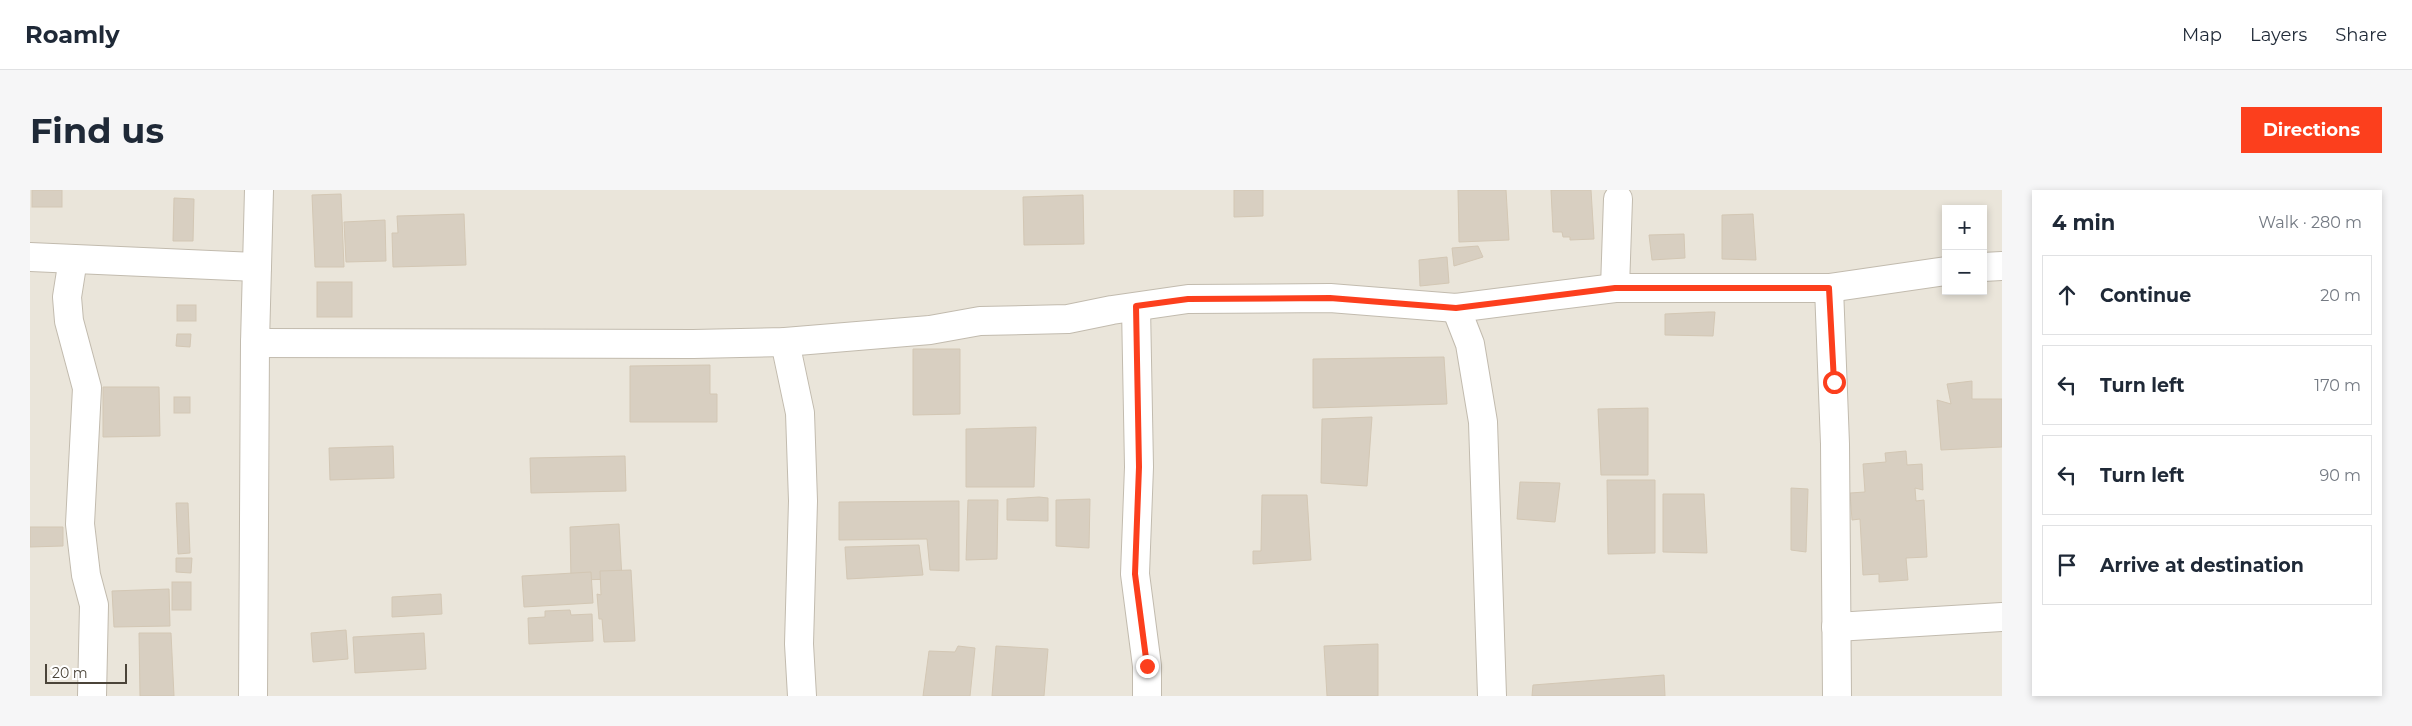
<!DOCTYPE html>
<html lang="en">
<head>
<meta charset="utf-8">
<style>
  :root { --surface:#fff; --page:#f6f6f7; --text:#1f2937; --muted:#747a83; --line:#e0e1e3; --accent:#fc3f1d }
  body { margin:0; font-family:Montserrat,sans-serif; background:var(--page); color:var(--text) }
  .controls { position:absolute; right:15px; top:15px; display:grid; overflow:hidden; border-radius:0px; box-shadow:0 2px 8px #0003 }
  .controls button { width:45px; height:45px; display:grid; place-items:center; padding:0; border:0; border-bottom:1px solid var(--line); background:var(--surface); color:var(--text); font:25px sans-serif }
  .scale { position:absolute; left:15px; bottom:12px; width:82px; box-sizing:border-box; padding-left:5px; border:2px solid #4b4439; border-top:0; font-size:14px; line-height:18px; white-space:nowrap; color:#4b4439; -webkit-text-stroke:4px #fff; paint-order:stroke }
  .stop { position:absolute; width:15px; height:15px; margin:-11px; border:4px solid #fc3f1d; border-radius:50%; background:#fff }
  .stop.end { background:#fc3f1d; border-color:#fff; box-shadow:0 1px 5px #0008 }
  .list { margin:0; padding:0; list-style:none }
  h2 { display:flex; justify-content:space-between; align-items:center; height:65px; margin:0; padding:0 20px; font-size:21px }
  h2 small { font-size:16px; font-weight:400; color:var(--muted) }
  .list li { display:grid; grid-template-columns:32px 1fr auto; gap:15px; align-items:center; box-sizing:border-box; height:80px; margin:0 10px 10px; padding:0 10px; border:1px solid var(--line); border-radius:0px }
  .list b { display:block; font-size:19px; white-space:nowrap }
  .list em { font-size:16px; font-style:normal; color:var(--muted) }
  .icon { flex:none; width:28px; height:28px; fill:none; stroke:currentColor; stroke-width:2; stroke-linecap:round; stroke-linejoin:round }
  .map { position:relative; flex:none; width:1972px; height:506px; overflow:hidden; border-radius:0px }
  header { display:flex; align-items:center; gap:30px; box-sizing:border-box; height:70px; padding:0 25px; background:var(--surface); border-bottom:1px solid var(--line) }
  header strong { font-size:24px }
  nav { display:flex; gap:28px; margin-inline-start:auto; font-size:18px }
  .intro { display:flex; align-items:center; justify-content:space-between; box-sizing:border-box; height:120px; padding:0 30px }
  h1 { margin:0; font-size:35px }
  .button { padding:12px 22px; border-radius:0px; background:var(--accent); color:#fff; font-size:18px; font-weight:700 }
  main { display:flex; gap:30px; padding:0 30px }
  aside { flex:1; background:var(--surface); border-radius:0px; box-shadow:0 2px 8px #0003 }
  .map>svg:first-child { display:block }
  .residential { fill:#eae5da; fill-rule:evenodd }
  .building { fill:#d8cfc1; stroke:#d3c7b4 }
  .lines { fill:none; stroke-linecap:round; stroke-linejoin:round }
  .minor-casing { stroke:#c2bbae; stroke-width:30 }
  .minor { stroke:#fff; stroke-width:28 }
  .route { stroke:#fc3f1d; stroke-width:6 }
</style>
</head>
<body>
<header>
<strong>Roamly</strong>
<nav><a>Map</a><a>Layers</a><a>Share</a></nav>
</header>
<div class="intro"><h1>Find us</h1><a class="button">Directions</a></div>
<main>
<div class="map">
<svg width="1972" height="506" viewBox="0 0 1972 506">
  <rect width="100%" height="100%" fill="#f6f3ec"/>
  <path class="residential" d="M 0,0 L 1972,0 L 1972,506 L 0,506 ZM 1916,19 L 1953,19 L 1953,101 L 1916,101 Z"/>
  <g class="building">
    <rect x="2" y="0" width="30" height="17"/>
    <path d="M 1204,0 L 1233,0 L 1233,26 L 1204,27 Z"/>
    <path d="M 1428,0 L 1476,0 L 1479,50 L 1429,52 Z"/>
    <path d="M 1521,0 L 1561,0 L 1564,49 L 1540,50 L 1540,47 L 1533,47 L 1532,42 L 1523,42 Z"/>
    <path d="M 311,4 L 314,77 L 285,77 L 282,5 Z"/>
    <path d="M 1053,5 L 1054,54 L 994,55 L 993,7 Z"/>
    <path d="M 144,8 L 164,9 L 163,51 L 143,51 Z"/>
    <path d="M 434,24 L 436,75 L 363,77 L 362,43 L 368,43 L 367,26 Z"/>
    <path d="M 1723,24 L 1726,70 L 1692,69 L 1692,25 Z"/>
    <path d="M 355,30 L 356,71 L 316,72 L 314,32 Z"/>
    <path d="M 1654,44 L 1655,68 L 1622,70 L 1619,45 Z"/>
    <path d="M 1448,56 L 1453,67 L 1424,76 L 1422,58 Z"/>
    <path d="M 1417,67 L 1419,93 L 1390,96 L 1389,70 Z"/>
    <rect x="287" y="92" width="35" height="35"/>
    <rect x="147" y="115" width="19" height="16"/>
    <path d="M 1679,122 L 1685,122 L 1683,146 L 1635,145 L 1635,124 Z"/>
    <path d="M 147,144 L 161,144 L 160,157 L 146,156 Z"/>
    <path d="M 883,159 L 930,159 L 930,224 L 883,225 Z"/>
    <path d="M 1414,167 L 1417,214 L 1283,218 L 1283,169 Z"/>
    <path d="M 680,175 L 680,204 L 687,204 L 687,232 L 600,232 L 600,176 Z"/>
    <path d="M 1942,191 L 1942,209 L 1972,209 L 1972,257 L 1911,260 L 1907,210 L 1921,214 L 1917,194 Z"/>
    <path d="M 73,197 L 129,197 L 130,246 L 73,247 Z"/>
    <rect x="144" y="207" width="16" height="16"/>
    <path d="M 1618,218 L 1618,285 L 1571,285 L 1568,219 Z"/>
    <path d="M 1342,227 L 1337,296 L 1291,293 L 1292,229 Z"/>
    <path d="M 1006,237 L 1004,297 L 936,297 L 936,239 Z"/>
    <path d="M 363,256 L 364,288 L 300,290 L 299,258 Z"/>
    <path d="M 1876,261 L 1877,275 L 1892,274 L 1893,300 L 1885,298 L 1886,311 L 1894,310 L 1897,367 L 1876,368 L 1878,390 L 1849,392 L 1849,384 L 1833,385 L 1830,329 L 1822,330 L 1820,303 L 1835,302 L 1833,274 L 1856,272 L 1855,263 Z"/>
    <path d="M 595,266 L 596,301 L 501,303 L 500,268 Z"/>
    <path d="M 1577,290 L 1625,290 L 1625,363 L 1578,364 Z"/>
    <path d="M 1490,292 L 1530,293 L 1525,332 L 1487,329 Z"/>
    <path d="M 1761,298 L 1778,299 L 1776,362 L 1761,360 Z"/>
    <path d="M 1633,304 L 1674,304 L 1677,363 L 1633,362 Z"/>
    <path d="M 1232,305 L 1277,305 L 1281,370 L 1223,374 L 1223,361 L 1231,361 Z"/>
    <path d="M 1009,307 L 1018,308 L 1018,331 L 977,330 L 977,309 Z"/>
    <path d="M 1060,309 L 1059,358 L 1026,356 L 1026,310 Z"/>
    <path d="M 938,310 L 968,310 L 967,369 L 936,370 Z"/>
    <path d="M 929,311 L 929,381 L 900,380 L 897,349 L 809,350 L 809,312 Z"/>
    <path d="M 146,313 L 158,313 L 160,363 L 148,364 Z"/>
    <path d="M 589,334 L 592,389 L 541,390 L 540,337 Z"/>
    <path d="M 0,337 L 33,337 L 33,356 L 0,357 Z"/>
    <path d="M 889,355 L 893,385 L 817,389 L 815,357 Z"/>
    <path d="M 146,368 L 162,368 L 161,383 L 146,382 Z"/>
    <path d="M 601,380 L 605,451 L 574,452 L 572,429 L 569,429 L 567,404 L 571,405 L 570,381 Z"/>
    <path d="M 561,382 L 563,413 L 494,417 L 492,386 Z"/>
    <rect x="142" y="392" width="19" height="28"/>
    <path d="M 139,399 L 140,436 L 84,437 L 82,401 Z"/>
    <path d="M 411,404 L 412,424 L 362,427 L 362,407 Z"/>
    <path d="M 540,420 L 541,425 L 562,424 L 563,451 L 499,454 L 498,428 L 515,427 L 515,421 Z"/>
    <path d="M 316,440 L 318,469 L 283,472 L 281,443 Z"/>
    <path d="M 109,443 L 141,443 L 144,506 L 110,506 Z"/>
    <path d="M 394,443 L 396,479 L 325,483 L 323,447 Z"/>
    <path d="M 1348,454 L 1348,506 L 1297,506 L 1294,456 Z"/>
    <path d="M 928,456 L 945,458 L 940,506 L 893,506 L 899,461 L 925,462 Z"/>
    <path d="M 966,456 L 1018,459 L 1014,506 L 962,506 Z"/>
    <path d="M 1634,485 L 1635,506 L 1502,506 L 1503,495 Z"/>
  </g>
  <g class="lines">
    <defs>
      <g id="minor">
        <path d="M 0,67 L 227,77"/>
        <path d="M 43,69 L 37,107 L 39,131 L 57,198 L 50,334 L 56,385 L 64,415 L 62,506"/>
        <path d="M 1953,77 L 1972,76"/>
        <path d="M 1585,98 L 1588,9"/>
        <path d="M 1799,98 L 1805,254 L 1807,506"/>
        <path d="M 1106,117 L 1109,277 L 1105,384 L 1117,476 L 1117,506"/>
        <path d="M 1426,118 L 1440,154 L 1453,232 L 1462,506"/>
        <path d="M 755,152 L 770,223 L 773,311 L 769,454 L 772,506"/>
        <path d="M 225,153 L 663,154 L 755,152 L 900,140 L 950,131 L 1038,129 L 1082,120 L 1158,109 L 1300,108 L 1426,118 L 1585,98 L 1799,98 L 1916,81"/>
        <path d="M 1806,437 L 1972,427"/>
        <path d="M 223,506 L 225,153 L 229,0"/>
      </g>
    </defs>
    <use href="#minor" class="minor-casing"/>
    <use href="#minor" class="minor"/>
  </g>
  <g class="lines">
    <path class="route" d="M 1117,476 L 1105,384 L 1109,277 L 1106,116 L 1158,109 L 1300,108 L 1426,118 L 1585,98 L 1799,98 L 1804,192"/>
  </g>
</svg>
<div class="controls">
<button>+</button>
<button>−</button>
</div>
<div class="scale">20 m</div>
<div class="stop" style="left:1804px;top:192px"></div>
<div class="stop end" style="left:1117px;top:476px"></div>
</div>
<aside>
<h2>4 min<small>Walk · 280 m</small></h2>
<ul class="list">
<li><svg class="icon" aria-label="ahead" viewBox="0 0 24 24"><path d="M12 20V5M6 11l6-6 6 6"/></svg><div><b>Continue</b></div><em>20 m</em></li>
<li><svg class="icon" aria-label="left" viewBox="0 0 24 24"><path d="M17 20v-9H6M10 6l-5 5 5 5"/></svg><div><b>Turn left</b></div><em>170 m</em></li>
<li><svg class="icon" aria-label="left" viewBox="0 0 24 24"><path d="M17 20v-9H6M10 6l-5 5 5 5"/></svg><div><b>Turn left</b></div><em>90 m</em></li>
<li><svg class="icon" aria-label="arrive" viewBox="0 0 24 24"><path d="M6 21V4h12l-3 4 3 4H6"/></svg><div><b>Arrive at destination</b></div></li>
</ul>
</aside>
</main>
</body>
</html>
